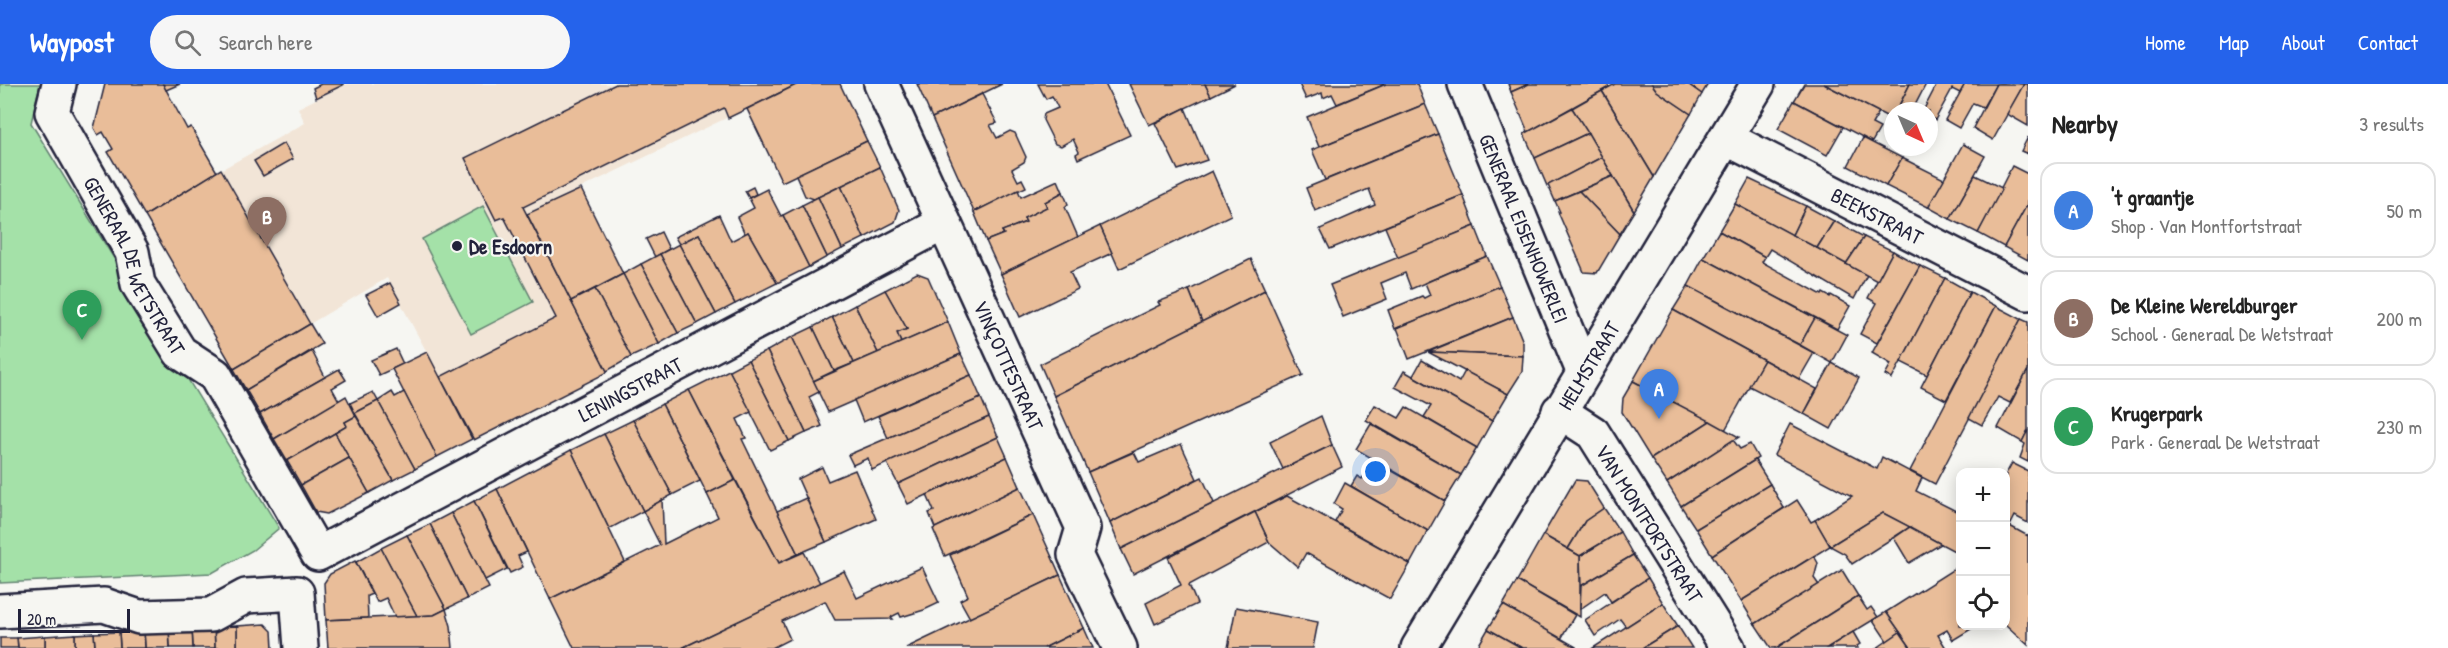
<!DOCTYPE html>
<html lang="en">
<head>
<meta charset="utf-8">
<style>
  :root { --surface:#fff; --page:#f6f6f6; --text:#222; --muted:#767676; --line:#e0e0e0; --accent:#2563eb }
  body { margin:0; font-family:"Patrick Hand",sans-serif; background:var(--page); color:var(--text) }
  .controls { position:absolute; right:18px; bottom:18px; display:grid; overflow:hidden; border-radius:12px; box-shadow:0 3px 15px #0003 }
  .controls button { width:54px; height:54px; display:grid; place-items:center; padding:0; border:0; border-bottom:2px solid var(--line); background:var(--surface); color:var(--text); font:30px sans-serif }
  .compass { position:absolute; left:1884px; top:18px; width:54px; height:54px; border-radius:50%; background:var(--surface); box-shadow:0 3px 15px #0003; rotate:136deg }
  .scale { position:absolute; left:18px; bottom:15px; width:112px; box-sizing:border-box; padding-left:6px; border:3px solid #22223b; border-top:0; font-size:16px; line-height:21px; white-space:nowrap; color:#22223b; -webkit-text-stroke:4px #f6f6f2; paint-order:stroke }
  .you { position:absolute; left:1376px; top:388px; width:21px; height:21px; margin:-15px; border:4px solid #fff; border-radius:50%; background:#1a73e8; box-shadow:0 0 0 9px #1a73e833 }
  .badge { display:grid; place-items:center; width:39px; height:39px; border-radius:50%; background:var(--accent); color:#fff; font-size:20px; font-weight:700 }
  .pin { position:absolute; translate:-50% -50px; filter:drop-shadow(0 2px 3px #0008) }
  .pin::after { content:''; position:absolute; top:32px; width:21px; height:18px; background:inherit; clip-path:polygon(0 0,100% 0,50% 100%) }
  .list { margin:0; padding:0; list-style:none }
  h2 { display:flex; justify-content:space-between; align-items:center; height:78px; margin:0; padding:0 24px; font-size:26px }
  h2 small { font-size:20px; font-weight:400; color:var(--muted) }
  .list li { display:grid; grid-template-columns:39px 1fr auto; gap:18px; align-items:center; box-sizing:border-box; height:96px; margin:0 12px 12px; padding:0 12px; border:2px solid var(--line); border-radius:18px }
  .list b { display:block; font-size:22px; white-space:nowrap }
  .list p { margin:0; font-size:20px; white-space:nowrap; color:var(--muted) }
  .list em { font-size:20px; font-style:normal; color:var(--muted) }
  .icon { flex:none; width:33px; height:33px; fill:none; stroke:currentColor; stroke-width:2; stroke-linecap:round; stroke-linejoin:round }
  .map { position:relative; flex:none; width:2028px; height:564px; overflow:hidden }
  header { display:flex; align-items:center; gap:36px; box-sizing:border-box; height:84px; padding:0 30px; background:var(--accent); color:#fff }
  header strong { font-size:28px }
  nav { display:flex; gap:33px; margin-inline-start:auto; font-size:21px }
  .search { width:420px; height:54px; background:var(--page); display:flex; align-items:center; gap:15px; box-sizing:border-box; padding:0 21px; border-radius:33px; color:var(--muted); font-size:22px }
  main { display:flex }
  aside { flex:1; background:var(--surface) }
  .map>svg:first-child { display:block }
  .built { fill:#f2e5d7 }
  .green { fill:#a4e1a8; stroke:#638272; stroke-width:1.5 }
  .building { fill:#e9bd99; stroke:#22223b; stroke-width:1.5 }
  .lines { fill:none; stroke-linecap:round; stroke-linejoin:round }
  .street-casing { stroke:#22223b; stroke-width:38 }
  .street { stroke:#f6f6f2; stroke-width:33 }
  .poi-dot { fill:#22223b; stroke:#f6f6f2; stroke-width:2 }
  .labels { text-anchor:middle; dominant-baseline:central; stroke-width:4.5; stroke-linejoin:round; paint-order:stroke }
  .street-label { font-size:21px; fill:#22223b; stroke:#f6f6f2 }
  .poi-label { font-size:21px; font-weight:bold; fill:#22223b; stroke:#f6f6f2; text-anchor:start }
</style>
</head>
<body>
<header>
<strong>Waypost</strong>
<div class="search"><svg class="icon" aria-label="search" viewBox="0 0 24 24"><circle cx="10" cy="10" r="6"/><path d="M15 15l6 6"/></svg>Search here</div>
<nav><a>Home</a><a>Map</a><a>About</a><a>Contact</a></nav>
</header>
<main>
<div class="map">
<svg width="2028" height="564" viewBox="0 0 2028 564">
  <rect width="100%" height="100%" fill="#f6f6f2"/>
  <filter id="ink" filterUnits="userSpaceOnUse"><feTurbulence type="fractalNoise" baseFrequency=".0167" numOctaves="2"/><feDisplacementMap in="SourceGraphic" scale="12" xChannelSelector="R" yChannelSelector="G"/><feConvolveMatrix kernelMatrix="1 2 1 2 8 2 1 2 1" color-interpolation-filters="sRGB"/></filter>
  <g filter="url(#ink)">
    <path class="built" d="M 346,0 L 797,0 L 527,130 L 607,287 L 474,356 L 387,194 L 234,285 L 217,88 L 305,39 L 298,24 Z"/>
    <g class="green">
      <path d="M 0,0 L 40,0 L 31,39 L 279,444 L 253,466 L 212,489 L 0,499 Z"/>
      <path d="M 483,122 L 533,218 L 471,250 L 422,155 Z"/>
    </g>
    <g class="building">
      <path d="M 105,0 L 163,0 L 187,45 L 191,43 L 217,88 L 145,132 L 108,68 L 113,65 L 103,48 L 98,51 L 94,44 Z"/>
      <path d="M 163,0 L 180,0 L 166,6 Z"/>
      <path d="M 321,0 L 343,0 L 343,1 L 316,14 L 313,4 Z"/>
      <path d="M 616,0 L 798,0 L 728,34 L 724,24 L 523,123 L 607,287 L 606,289 L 474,356 L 440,293 L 556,234 L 504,133 L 496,136 L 465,74 Z"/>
      <path d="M 798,0 L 840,0 L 867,57 L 782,98 L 747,25 Z"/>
      <path d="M 917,0 L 1002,0 L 932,34 Z"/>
      <path d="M 1038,0 L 1105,0 L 1130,51 L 1078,75 L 1076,70 L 1079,68 L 1073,55 L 1061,62 L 1055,60 L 1043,36 L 1044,30 L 1058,24 L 1052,12 L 1046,15 Z"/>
      <path d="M 1129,0 L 1205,0 L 1211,12 L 1149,41 Z"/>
      <path d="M 1205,0 L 1235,0 L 1211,12 Z"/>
      <path d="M 1299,0 L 1386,0 L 1337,20 L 1332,10 L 1323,14 L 1322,9 L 1306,15 Z"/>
      <path d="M 1386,0 L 1417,0 L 1425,20 L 1319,63 L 1307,33 Z"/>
      <path d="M 1508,0 L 1529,0 L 1511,8 Z"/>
      <path d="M 1529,0 L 1607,0 L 1609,3 L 1528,48 L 1511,8 Z"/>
      <path d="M 1615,0 L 1652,0 L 1657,7 L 1691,30 L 1654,93 L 1602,7 Z"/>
      <path d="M 1652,0 L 1688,0 L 1702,10 L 1691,30 L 1657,7 Z"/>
      <path d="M 1688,0 L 1708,0 L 1702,10 Z"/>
      <path d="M 1804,0 L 1824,0 L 1879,28 L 1872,40 L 1880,44 L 1872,58 L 1794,17 Z"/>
      <path d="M 1824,0 L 1910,0 L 1896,27 L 1893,27 L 1892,35 Z"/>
      <path d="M 1910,0 L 1926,0 L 1912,27 L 1899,27 L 1897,26 Z"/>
      <path d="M 1937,0 L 1965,0 L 1960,9 L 1952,5 L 1935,36 L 1929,33 L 1929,27 L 1923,27 Z"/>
      <path d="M 1965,0 L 1996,0 L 1983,23 L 1973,19 L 1959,44 L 1945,36 Z"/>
      <path d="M 1996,0 L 2024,0 L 1993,56 L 1973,44 Z"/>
      <path d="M 2024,0 L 2028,0 L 2028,42 L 2007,30 Z"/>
      <path d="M 1602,7 L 1654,93 L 1634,127 L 1572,24 Z"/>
      <path d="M 982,10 L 997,39 L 990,41 L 997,54 L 1010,47 L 1015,49 L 1026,73 L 1024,78 L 1012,85 L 1018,97 L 1022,95 L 1026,103 L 974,128 L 932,34 Z"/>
      <path d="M 1794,17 L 1843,43 L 1827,71 L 1778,45 Z"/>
      <path d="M 1425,20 L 1438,50 L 1325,96 L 1312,66 Z"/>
      <path d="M 1185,24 L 1207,76 L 1178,86 L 1155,39 Z"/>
      <path d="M 1572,24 L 1588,49 L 1535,74 L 1524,50 Z"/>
      <path d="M 1588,49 L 1602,73 L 1547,102 L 1535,74 Z"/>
      <path d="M 1438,50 L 1463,111 L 1330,165 L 1320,145 L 1375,121 L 1369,105 L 1315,127 L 1306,104 Z"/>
      <path d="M 2028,53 L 2028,70 L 2021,67 Z"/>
      <path d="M 1863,54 L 1902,74 L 1886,102 L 1848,82 Z"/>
      <path d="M 867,57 L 880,83 L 814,115 L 805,112 L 796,91 Z"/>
      <path d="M 284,59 L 293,75 L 263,92 L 254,77 Z"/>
      <path d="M 1963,60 L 1985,72 L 1950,135 L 1928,123 Z"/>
      <path d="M 1602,73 L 1613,92 L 1555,117 L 1548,101 Z"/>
      <path d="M 1902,74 L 1944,95 L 1928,123 L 1886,102 Z"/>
      <path d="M 2012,82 L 2028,90 L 2028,119 L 2004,163 L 1978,149 Z"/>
      <path d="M 880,83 L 899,126 L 895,138 L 864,154 L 841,102 Z"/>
      <path d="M 221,85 L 310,240 L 234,285 L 145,132 Z"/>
      <path d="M 1212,87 L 1231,131 L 1119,185 L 1100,142 Z"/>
      <path d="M 1975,91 L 2002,104 L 1978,149 L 1950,135 Z"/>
      <path d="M 1613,92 L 1634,127 L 1620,150 L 1579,107 Z"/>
      <path d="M 1749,95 L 1806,122 L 1792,151 L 1735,120 Z"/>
      <path d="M 1058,96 L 1063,108 L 1045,118 L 1047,123 L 1024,134 L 1026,138 L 1002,147 L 1004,150 L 986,157 L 974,128 L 1018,106 L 1021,113 Z"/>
      <path d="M 841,102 L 864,154 L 842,165 L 818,113 Z"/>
      <path d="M 753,103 L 756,110 L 749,114 L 745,107 Z"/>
      <path d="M 581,105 L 623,190 L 571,217 L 527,130 Z"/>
      <path d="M 767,105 L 781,132 L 783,131 L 809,183 L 777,199 L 748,148 L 745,150 L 737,133 L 754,124 L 749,114 Z"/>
      <path d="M 1579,107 L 1620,150 L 1597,189 L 1584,188 L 1558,128 L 1560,128 L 1555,117 Z"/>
      <path d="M 1063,108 L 1068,120 L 1065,123 L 1078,153 L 1001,190 L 986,157 L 1004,150 L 1002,147 L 1026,138 L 1024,134 L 1047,123 L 1045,118 Z"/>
      <path d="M 1463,111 L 1475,142 L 1398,174 L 1385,143 Z"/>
      <path d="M 818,113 L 842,165 L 827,173 L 802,121 Z"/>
      <path d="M 2028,119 L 2028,176 L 2004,163 Z"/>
      <path d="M 1735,120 L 1867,191 L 1854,215 L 1770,165 L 1765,173 L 1719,147 Z"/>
      <path d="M 802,121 L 827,173 L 809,183 L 783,131 Z"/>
      <path d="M 1806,122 L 1834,137 L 1817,164 L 1792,151 Z"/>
      <path d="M 719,131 L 731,157 L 748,148 L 777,199 L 735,220 L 699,150 L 679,160 L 675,153 Z"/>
      <path d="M 1834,137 L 1864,153 L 1846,180 L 1817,164 Z"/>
      <path d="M 1100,142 L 1112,169 L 1070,188 L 1078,205 L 1020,233 L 1001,190 Z"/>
      <path d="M 1475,142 L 1487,172 L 1411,205 L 1405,189 L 1381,199 L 1387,215 L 1343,233 L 1330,201 Z"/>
      <path d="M 1719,147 L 1765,173 L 1762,178 L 1822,211 L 1823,209 L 1830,213 L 1831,211 L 1850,222 L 1837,245 L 1703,174 Z"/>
      <path d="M 661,148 L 669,165 L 655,173 L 646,155 Z"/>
      <path d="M 699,150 L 735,220 L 716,230 L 679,160 Z"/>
      <path d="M 1864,153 L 1893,167 L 1877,197 L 1846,180 Z"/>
      <path d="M 679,160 L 716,230 L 697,240 L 660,170 Z"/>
      <path d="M 1893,167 L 1920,182 L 1877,259 L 1860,250 L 1877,219 L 1868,214 Z"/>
      <path d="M 660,170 L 697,240 L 678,249 L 641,180 Z"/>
      <path d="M 1487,172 L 1500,202 L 1395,245 L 1388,226 L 1422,212 L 1424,214 L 1430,211 L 1425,199 Z"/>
      <path d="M 1703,174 L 1815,234 L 1800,261 L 1688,202 Z"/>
      <path d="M 1251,175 L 1265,206 L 1202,238 L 1189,206 Z"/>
      <path d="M 641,180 L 678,249 L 659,260 L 623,190 Z"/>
      <path d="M 1920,182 L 1945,194 L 1892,295 L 1885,291 L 1891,280 L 1872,269 Z"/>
      <path d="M 917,189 L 928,193 L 948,238 L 901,259 L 897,249 L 907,245 L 885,206 Z"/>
      <path d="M 623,190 L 659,260 L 631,273 L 595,205 Z"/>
      <path d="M 1945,194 L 1970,208 L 1927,291 L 1901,278 Z"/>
      <path d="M 390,199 L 401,219 L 378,232 L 366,211 Z"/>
      <path d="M 1500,202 L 1513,233 L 1409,275 L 1397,244 Z"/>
      <path d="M 1688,202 L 1814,269 L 1799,295 L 1673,226 Z"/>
      <path d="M 595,205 L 631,273 L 607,287 L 571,217 Z"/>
      <path d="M 885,206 L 907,245 L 897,249 L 901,259 L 878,269 L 855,221 Z"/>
      <path d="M 1189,206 L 1202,238 L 1054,312 L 1040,280 L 1160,221 L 1158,218 Z"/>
      <path d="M 1265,206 L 1303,291 L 1088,388 L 1054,312 Z"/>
      <path d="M 1970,208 L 1996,222 L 1946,316 L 1921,303 Z"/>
      <path d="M 855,221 L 878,269 L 854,279 L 832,233 Z"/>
      <path d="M 1996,222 L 2021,235 L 1935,400 L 1910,387 Z"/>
      <path d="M 1673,226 L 1764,276 L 1725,346 L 1633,297 Z"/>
      <path d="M 832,233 L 854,279 L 834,287 L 813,243 Z"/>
      <path d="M 1513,233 L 1523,258 L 1523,272 L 1428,268 Z"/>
      <path d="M 1815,234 L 1847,251 L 1832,279 L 1800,261 Z"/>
      <path d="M 2021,235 L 2028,238 L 2028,286 L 2010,319 L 1998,313 L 1982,341 L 1969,334 Z"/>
      <path d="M 948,238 L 961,270 L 828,328 L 813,297 Z"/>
      <path d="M 310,240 L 322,260 L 246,306 L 234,285 Z"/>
      <path d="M 813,243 L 834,287 L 813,297 L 792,253 Z"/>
      <path d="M 792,253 L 819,308 L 809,313 L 822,342 L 806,349 L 767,267 Z"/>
      <path d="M 396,265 L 403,280 L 379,291 L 371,276 Z"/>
      <path d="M 312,267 L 325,293 L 260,330 L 246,306 Z"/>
      <path d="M 767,267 L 806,349 L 789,357 L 748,276 Z"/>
      <path d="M 427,268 L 472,355 L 437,373 L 392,285 Z"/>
      <path d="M 1428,268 L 1523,272 L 1522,288 L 1508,310 Z"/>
      <path d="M 961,270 L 971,291 L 863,338 L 854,316 Z"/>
      <path d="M 748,276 L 789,357 L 770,366 L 729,286 Z"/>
      <path d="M 1422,276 L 1459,298 L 1465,287 L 1508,310 L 1492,337 L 1413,292 Z"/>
      <path d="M 1764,276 L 1817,305 L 1804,330 L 1749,302 Z"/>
      <path d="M 1832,279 L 1859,294 L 1831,345 L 1804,330 Z"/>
      <path d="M 339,285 L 346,296 L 332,304 L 339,317 L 274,355 L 260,330 Z"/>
      <path d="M 729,286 L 751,328 L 737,335 L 746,354 L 742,355 L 798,470 L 779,479 L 689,306 Z"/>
      <path d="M 2028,286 L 2028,346 L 2022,358 L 1998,344 Z"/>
      <path d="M 1404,287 L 1492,337 L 1477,364 L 1424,333 L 1431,322 L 1395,303 Z"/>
      <path d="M 971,291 L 981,314 L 888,354 L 878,332 Z"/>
      <path d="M 1633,297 L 1710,337 L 1651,375 L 1622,328 L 1623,314 Z"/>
      <path d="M 689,306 L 735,396 L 707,410 L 662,320 Z"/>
      <path d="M 373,308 L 378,317 L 355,329 L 350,319 Z"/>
      <path d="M 392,308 L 395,313 L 404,308 L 437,373 L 415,385 L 378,317 Z"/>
      <path d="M 346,312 L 356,332 L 345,338 L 347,342 L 287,377 L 274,355 Z"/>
      <path d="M 981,314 L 989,333 L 872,386 L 868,374 L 853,381 L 848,371 Z"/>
      <path d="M 378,317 L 415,385 L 393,396 L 355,329 Z"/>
      <path d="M 662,320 L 700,397 L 672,411 L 633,336 Z"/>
      <path d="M 1375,321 L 1399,334 L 1406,323 L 1477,364 L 1461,391 L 1366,336 Z"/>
      <path d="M 356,332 L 393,396 L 369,409 L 335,349 L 347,342 L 345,338 Z"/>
      <path d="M 1321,332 L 1332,361 L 1283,385 L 1270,358 Z"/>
      <path d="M 989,333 L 998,353 L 898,400 L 887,379 Z"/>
      <path d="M 633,336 L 672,411 L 643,427 L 604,350 Z"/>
      <path d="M 1710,337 L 1739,353 L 1667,399 L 1651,375 Z"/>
      <path d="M 1371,340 L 1461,391 L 1445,417 L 1356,365 Z"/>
      <path d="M 1790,340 L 1877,385 L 1882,373 L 1922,394 L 1916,407 L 1960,429 L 1960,470 L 1883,429 L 1830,462 L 1815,436 L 1852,412 L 1774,371 Z"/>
      <path d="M 2028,346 L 2028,378 L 2020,374 L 2025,360 L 2022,358 Z"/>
      <path d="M 335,349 L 349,374 L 301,401 L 287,377 Z"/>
      <path d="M 604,350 L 643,427 L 609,445 L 571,366 Z"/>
      <path d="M 998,353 L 1007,373 L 908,420 L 898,400 Z"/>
      <path d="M 1733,356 L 1740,365 L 1750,360 L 1758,374 L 1681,422 L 1667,399 Z"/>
      <path d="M 1181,360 L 1197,395 L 1110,439 L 1088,388 L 1134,368 L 1139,378 Z"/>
      <path d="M 1332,361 L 1342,383 L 1133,490 L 1121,465 Z"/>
      <path d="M 571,366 L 625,478 L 550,515 L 497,405 Z"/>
      <path d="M 1007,373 L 1020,403 L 935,444 L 929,429 L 934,427 L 927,411 Z"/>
      <path d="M 349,374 L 369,409 L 327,430 L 316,428 L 301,401 Z"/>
      <path d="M 1373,376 L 1445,417 L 1428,447 L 1351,402 L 1357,392 L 1362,395 Z"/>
      <path d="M 1755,376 L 1770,400 L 1696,445 L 1681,422 Z"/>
      <path d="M 2012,379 L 2028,387 L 2028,439 L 2015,432 L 2011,440 L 2006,437 L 2006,390 Z"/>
      <path d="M 822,383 L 828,397 L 855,386 L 876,435 L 826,458 L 798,395 Z"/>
      <path d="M 1202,393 L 1214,419 L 1121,465 L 1110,439 Z"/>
      <path d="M 735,396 L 779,479 L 804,468 L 820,499 L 682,564 L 574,564 L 550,515 L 660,461 L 643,427 L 662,416 L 664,460 L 718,433 L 707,410 Z"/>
      <path d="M 1575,396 L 1587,397 L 1604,424 L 1585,437 L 1568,465 L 1543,451 Z"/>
      <path d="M 1345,399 L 1428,447 L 1410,480 L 1335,438 L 1342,425 L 1334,420 Z"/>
      <path d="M 1770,400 L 1784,424 L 1712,471 L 1696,445 Z"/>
      <path d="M 1020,403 L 1033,431 L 945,472 L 933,445 Z"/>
      <path d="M 497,405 L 527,468 L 518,472 L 523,483 L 510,489 L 474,417 Z"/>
      <path d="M 1287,412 L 1410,480 L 1390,515 L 1306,469 L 1298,483 L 1269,458 L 1255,428 Z"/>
      <path d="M 806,414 L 826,458 L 798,470 L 777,427 Z"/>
      <path d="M 1797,416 L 1811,438 L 1815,436 L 1830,462 L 1741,517 L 1712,471 Z"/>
      <path d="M 474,417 L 507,485 L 485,496 L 451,429 Z"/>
      <path d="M 1604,424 L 1620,448 L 1580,472 L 1568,465 L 1585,437 Z"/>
      <path d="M 1255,428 L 1269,458 L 1189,501 L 1197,520 L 1155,540 L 1146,519 L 1181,501 L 1168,473 Z"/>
      <path d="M 451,429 L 489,504 L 467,515 L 430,440 Z"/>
      <path d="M 1883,429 L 1910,443 L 1852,480 L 1845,470 L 1830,462 Z"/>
      <path d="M 1033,431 L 1060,491 L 970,534 L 960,516 L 968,512 L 950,471 Z"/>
      <path d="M 430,440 L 467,515 L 446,525 L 407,451 Z"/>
      <path d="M 2006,440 L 2028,452 L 2028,561 L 2006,541 Z"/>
      <path d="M 1910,443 L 1941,460 L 1909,479 L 1894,454 Z"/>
      <path d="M 1620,448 L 1633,471 L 1581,502 L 1580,472 Z"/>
      <path d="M 407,451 L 446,525 L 434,531 L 417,532 L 381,464 Z"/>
      <path d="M 1543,451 L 1580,472 L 1580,533 L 1517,497 Z"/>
      <path d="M 381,464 L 417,532 L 395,533 L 386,514 L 377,518 L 356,478 Z"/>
      <path d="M 1633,471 L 1648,494 L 1611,518 L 1605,508 L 1580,525 L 1581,502 Z"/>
      <path d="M 1814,472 L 1818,479 L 1814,494 L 1819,501 L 1755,540 L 1741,517 Z"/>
      <path d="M 355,477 L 372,510 L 367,512 L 368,534 L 326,536 L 324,499 L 330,490 Z"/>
      <path d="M 1960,481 L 1960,542 L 1976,542 L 1953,556 L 1947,546 L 1938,551 L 1946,564 L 1911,564 L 1886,528 Z"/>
      <path d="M 922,483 L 939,519 L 924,526 L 901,533 L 899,529 L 891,533 L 893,535 L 835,536 L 825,517 L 782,537 L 790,555 L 772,564 L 682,564 L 844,487 L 857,514 Z"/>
      <path d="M 1842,486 L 1858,512 L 1776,564 L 1771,564 L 1755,540 Z"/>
      <path d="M 1060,491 L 1084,544 L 1044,564 L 906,564 Z"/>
      <path d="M 1648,494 L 1663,519 L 1626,543 L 1620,535 L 1595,552 L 1585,536 Z"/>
      <path d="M 1517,497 L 1575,531 L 1561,555 L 1503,521 Z"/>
      <path d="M 1858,512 L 1867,526 L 1871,523 L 1878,533 L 1827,564 L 1776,564 Z"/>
      <path d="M 1663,519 L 1678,542 L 1642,564 L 1593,564 Z"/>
      <path d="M 1503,521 L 1576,563 L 1575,564 L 1522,564 L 1488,545 Z"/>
      <path d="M 1236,523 L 1318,538 L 1313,564 L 1228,564 Z"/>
      <path d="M 446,525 L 451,542 L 453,564 L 328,564 L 326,536 L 434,531 Z"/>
      <path d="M 1886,528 L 1900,548 L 1887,557 L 1873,536 Z"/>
      <path d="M 265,540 L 272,547 L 273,564 L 237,564 L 237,542 Z"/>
      <path d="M 237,542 L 237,564 L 215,564 L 214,543 Z"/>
      <path d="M 1678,542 L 1692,564 L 1642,564 Z"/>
      <path d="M 214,543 L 215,564 L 193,564 L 192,544 Z"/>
      <path d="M 192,544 L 193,564 L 170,564 L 169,545 Z"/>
      <path d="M 1084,544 L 1093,564 L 1044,564 Z"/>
      <path d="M 169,545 L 170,564 L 145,564 L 144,547 Z"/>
      <path d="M 1488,545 L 1522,564 L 1477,564 Z"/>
      <path d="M 144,547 L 145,564 L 120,564 L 119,548 Z"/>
      <path d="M 119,548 L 120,564 L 95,564 L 94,549 Z"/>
      <path d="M 1853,548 L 1860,560 L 1857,562 L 1858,564 L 1827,564 Z"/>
      <path d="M 1900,548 L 1911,564 L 1877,564 L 1887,557 Z"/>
      <path d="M 94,549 L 95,564 L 75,564 L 75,550 Z"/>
      <path d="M 75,550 L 75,564 L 45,564 L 45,552 Z"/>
      <path d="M 45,552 L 45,564 L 18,564 L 17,554 Z"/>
      <path d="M 0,554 L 17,554 L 18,564 L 0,564 Z"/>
    </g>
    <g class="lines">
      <defs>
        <g id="street">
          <path id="s1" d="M 59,0 L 52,28 L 132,168 L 138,200 L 180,268 L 215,291 L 318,470 L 944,139"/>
          <path id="s2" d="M 881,0 L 1083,444 L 1075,471 L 1120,564"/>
          <path id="s3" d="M 1465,0 L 1583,287"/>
          <path id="s4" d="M 1726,54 L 2028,209"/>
          <path id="s5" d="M 1559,327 L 1593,349 L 1728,564"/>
          <path d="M 0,527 L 104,521 L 139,533 L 211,531 L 246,512 L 297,509 L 301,564"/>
          <path id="s6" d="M 1418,564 L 1758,0"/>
        </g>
      </defs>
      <use href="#street" class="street-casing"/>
      <use href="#street" class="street"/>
    </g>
  </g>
  <circle class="poi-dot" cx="457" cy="162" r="6"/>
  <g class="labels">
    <g class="street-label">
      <text stroke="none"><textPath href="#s4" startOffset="170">BEEKSTRAAT</textPath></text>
      <text stroke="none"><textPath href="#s3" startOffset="156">GENERAAL EISENHOWERLEI</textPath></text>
      <text stroke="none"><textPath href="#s1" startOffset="204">GENERAAL DE WETSTRAAT</textPath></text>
      <text stroke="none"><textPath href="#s2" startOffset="309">VINÇOTTESTRAAT</textPath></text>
      <text stroke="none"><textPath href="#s6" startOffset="330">HELMSTRAAT</textPath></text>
      <text stroke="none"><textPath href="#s1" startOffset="904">LENINGSTRAAT</textPath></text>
      <text stroke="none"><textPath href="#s5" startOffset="147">VAN MONTFORTSTRAAT</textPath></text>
    </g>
    <g class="poi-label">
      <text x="469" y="162">De Esdoorn</text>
    </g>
  </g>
</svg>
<div class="controls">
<button>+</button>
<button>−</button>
<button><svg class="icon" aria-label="locate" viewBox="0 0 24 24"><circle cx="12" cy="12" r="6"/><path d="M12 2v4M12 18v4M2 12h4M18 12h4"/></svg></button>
</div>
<svg class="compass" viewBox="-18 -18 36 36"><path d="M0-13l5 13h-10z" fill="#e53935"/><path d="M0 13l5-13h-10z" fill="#767676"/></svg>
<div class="scale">20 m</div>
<div class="you"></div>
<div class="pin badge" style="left:1659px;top:335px;background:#3f7fe0">A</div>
<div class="pin badge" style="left:267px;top:163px;background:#8d6e63">B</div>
<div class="pin badge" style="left:82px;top:256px;background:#2e9e5b">C</div>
</div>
<aside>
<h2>Nearby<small>3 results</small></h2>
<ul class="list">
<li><span class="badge" style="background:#3f7fe0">A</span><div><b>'t graantje</b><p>Shop · Van Montfortstraat</p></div><em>50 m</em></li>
<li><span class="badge" style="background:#8d6e63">B</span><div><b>De Kleine Wereldburger</b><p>School · Generaal De Wetstraat</p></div><em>200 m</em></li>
<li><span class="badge" style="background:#2e9e5b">C</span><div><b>Krugerpark</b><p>Park · Generaal De Wetstraat</p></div><em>230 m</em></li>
</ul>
</aside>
</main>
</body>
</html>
